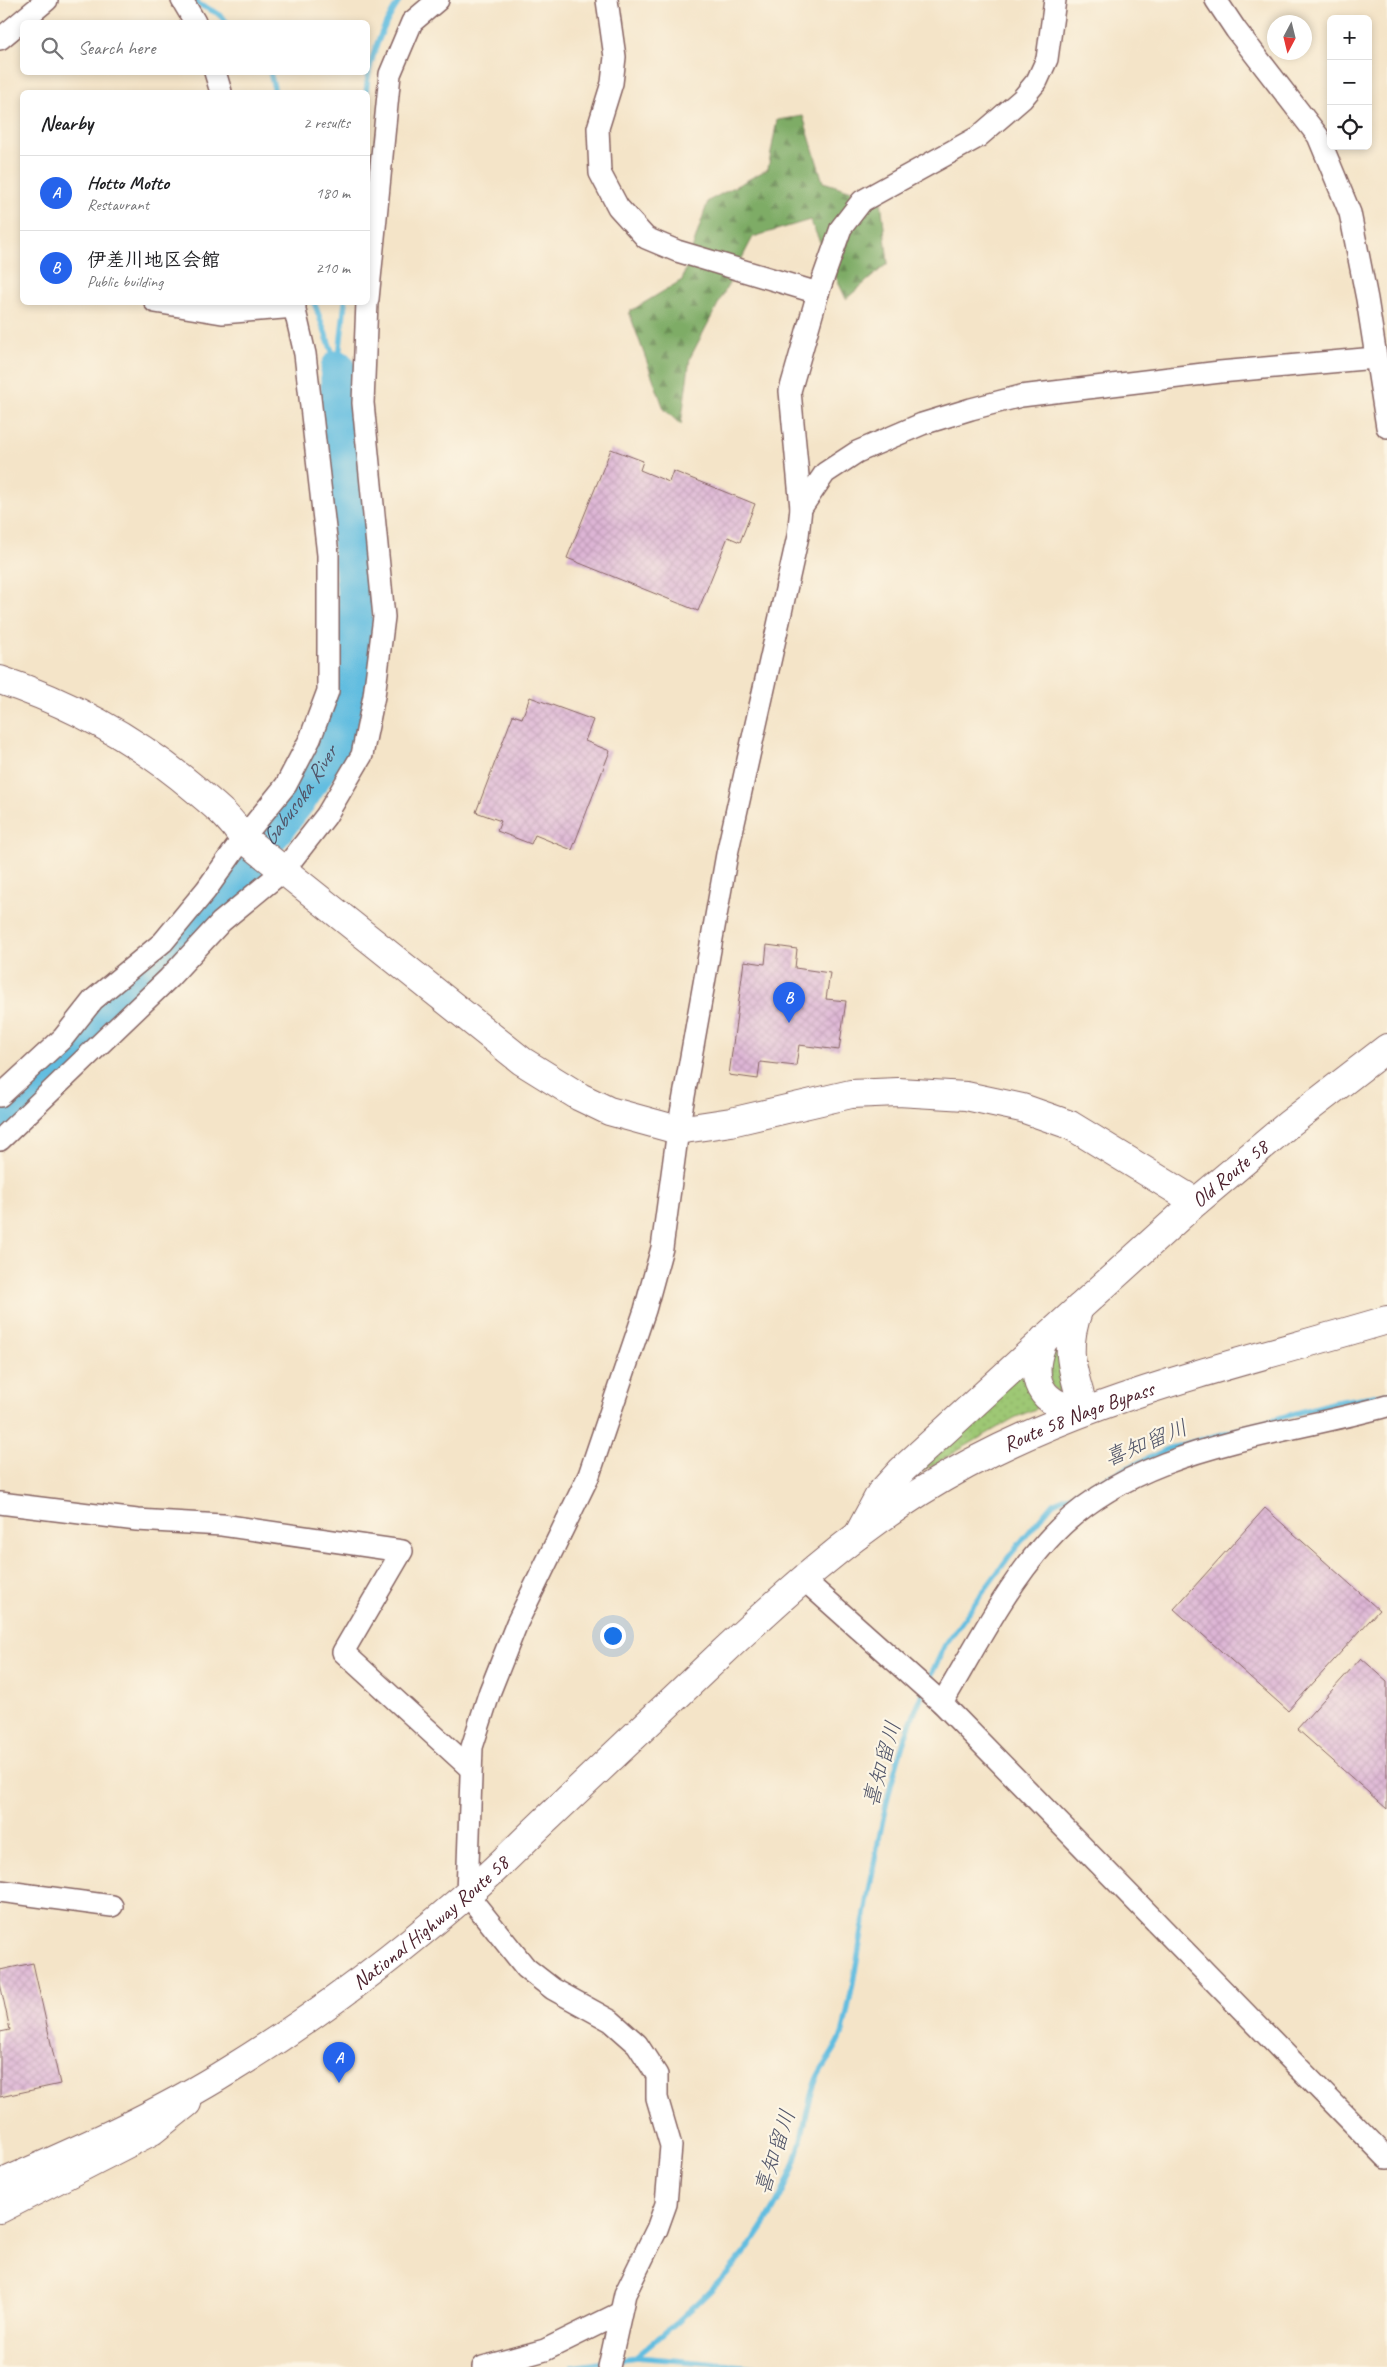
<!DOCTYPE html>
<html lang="en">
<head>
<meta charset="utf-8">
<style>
  :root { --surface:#fff; --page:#f6f6f6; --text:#202124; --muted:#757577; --line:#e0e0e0; --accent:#2563eb }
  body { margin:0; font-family:Caveat,"Klee One",sans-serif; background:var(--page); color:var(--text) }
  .controls { position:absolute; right:15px; top:15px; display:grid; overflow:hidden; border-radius:8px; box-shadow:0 2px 8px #0003 }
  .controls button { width:45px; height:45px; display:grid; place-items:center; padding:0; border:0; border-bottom:1px solid var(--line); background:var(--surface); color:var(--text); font:25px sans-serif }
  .compass { position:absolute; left:1267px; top:15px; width:45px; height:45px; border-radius:50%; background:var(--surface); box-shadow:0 2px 8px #0003; rotate:187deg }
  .you { position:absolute; left:612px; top:1635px; width:18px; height:18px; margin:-12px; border:4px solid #fff; border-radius:50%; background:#1a73e8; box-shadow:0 0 0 8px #1a73e833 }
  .badge { display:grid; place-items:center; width:32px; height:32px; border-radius:50%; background:var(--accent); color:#fff; font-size:16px; font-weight:700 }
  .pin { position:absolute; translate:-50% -41px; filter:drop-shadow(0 1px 2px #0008) }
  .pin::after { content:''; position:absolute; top:26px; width:18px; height:15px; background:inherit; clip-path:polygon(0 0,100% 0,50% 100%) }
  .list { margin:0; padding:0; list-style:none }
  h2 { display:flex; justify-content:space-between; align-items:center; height:65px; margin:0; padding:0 20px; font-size:21px }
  h2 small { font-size:16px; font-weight:400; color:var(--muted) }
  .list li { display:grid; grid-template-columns:32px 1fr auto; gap:15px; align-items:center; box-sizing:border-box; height:75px; padding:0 20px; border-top:1px solid var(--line) }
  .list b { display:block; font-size:19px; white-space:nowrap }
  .list p { margin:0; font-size:16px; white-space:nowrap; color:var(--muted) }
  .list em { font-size:16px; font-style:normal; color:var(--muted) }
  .icon { flex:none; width:28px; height:28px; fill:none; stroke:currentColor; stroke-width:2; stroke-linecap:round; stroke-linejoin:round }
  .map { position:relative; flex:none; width:1387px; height:2367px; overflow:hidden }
  .search { position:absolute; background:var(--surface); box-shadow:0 2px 8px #0003; left:20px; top:20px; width:350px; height:55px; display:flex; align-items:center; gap:12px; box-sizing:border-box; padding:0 18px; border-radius:8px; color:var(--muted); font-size:19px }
  .panel { position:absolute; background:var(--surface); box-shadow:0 2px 8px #0003; left:20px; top:90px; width:350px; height:215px; border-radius:8px }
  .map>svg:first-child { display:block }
  .grass { fill:url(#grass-dots); stroke:#747450 }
  .forest { fill:url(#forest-firs); stroke:#646648 }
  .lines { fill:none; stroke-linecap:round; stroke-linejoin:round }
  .stream { stroke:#62bde0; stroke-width:5.5 }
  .river { stroke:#62bde0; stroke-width:35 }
  .building { fill:url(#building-cross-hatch) }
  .street-casing { stroke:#866462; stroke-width:24 }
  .secondary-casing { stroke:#866462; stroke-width:30 }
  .highway-casing { stroke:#866462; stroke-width:30 }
  .street { stroke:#fff; stroke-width:21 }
  .secondary { stroke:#fff; stroke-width:28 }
  .highway { stroke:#fff; stroke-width:28 }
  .labels { text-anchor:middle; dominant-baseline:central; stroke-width:4.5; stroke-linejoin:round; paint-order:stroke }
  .street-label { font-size:21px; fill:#4a1f2b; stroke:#fcf5e5 }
  .water-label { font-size:22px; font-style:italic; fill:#52566a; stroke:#fcf5e5 }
</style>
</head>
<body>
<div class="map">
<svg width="1387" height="2367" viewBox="0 0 1387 2367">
  <defs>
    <pattern id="grass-dots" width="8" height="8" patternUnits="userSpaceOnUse" patternTransform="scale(1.25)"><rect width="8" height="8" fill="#9ec874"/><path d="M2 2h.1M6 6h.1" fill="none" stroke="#8aab65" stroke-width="1.8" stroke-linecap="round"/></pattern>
    <pattern id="forest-firs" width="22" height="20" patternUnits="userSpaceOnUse" patternTransform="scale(1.25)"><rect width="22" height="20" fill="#7eac66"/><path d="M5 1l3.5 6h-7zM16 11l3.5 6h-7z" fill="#698b54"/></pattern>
    <pattern id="building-cross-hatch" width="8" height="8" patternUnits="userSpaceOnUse" patternTransform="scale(1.25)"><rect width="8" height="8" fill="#ddb5d5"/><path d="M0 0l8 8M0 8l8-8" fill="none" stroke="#bf9bb7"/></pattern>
  </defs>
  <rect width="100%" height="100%" fill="#fcf5e5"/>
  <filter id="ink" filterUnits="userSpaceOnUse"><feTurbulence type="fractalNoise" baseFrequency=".02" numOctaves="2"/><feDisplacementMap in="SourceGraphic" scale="10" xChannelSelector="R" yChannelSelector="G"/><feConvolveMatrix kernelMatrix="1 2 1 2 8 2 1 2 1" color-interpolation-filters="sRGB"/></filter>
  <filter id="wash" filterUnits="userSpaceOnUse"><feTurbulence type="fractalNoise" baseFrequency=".0096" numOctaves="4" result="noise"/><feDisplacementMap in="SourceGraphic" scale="20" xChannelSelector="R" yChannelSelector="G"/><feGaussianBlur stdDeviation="1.12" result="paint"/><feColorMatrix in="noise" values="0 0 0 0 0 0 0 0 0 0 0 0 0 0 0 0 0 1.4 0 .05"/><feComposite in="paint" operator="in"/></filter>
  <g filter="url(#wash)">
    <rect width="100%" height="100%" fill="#f4e4c8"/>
    <g class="grass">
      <path d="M 1063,1331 L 1059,1394 L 1050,1384 L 1051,1346 Z"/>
      <path d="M 1027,1362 L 1042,1406 L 1014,1418 L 912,1477 Z"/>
    </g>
    <path class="forest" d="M 803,116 L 823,182 L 881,200 L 888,263 L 846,299 L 810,220 L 753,237 L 690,358 L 681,425 L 664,409 L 629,312 L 682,280 L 708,201 L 768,169 L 777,120 Z"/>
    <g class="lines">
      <g class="stream">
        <path d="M 197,0 L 198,4 L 217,13 L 227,22"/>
        <path d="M 270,72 L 275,92"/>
        <path d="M 366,92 C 369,59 381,28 400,0"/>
        <path d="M 314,302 L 338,368"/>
        <path d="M 338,366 L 345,302"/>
        <path d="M 927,1684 L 945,1645 L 1010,1555 L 1053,1503 L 1168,1449 L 1336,1402 L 1387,1394"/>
        <path d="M 636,2357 C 700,2304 763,2249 793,2168 C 804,2140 805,2108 816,2080 C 823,2063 839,2048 843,2031 C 869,1919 875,1798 923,1693"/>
        <path d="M 616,2360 L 636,2357 L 755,2367"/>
        <path d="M 572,2367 L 607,2362"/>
      </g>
      <path class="river" id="s1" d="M 0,1118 L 190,932 L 253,860 L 301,797 L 336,742 L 347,701 L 356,649 L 355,601 L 338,401 L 338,368"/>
    </g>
    <g id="blocks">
      <g class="building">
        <path d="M 611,449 L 643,461 L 640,470 L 669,482 L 673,471 L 755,504 L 740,542 L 728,537 L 698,611 L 567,558 Z"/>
        <path d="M 530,697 L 593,720 L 585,741 L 610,751 L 572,850 L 535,835 L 531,844 L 497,831 L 501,821 L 476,812 L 513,715 L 522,718 Z"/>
        <path d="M 767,945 L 797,949 L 795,968 L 830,973 L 826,999 L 846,1001 L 839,1050 L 799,1045 L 796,1066 L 760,1062 L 758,1079 L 729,1075 L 744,961 L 765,964 Z"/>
        <path d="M 1265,1508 L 1379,1610 L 1288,1711 L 1174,1609 Z"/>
        <path d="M 1361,1658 L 1387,1681 L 1387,1809 L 1297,1729 Z"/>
        <path d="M 33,1963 L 60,2084 L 0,2097 L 0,2032 L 10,2030 L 0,1983 L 0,1970 Z"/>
      </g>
    </g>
  </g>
  <g filter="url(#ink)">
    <use href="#blocks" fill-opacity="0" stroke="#866462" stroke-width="1"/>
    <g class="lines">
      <defs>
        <g id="street">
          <path d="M 182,0 L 195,22"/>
          <path d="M 607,0 L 615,57 L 612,83 L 598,128 L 600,173 L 618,207 L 646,238 L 677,251 L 818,293"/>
          <path d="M 1216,0 L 1236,30 L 1318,136 L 1350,213 L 1367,299 L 1387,427"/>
          <path d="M 0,39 L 47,0"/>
          <path d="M 215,72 L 221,92"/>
          <path d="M 368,299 L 390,74 L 412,22 L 438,0"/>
          <path d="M 155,302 L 222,313 L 295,307"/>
          <path d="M 801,508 L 825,473 L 857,452 L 922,424 L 971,409 L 1021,396 L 1220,372 L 1375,358"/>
          <path d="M 0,1096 L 63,1038 L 93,1000 L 163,942 L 206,890 L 243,838 L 286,785 L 310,739 L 328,691 L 328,555 L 305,354 L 293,302"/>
          <path d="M 0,1140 L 169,978 L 221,922 L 283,871 L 326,816 L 362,755 L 374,696 L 384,617 L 363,403 L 367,302"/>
          <path d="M 0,1503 L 137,1520 L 222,1525 L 402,1551 L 343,1652 L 471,1769"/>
          <path d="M 802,1578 L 942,1703 L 1387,2158"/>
          <path d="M 942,1703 C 975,1648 1004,1589 1047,1541 C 1131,1446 1272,1438 1387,1406"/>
          <path d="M 0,1891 L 112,1906"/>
          <path d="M 483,2367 L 545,2350 L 620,2313"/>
          <path d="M 609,2367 L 625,2294 L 657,2229 L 666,2204 L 671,2146 L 657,2098 L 657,2075 L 637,2044 L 611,2021 L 553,1989 L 526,1968 L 467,1894 L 472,1747 L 490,1691 L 517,1623 L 589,1475 L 645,1310 L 662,1248 L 678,1130 L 727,854 L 798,536 L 801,508 L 790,391 L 818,293 L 841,228 L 862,201 L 978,137 L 1022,99 L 1037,81 L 1047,59 L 1055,0"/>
        </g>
        <g id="secondary">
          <path d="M 0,680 C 73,704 137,740 195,789 C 214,805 230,817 243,838 L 522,1061 L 580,1097 L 609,1111 L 678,1130 L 731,1122 L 851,1094 L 898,1092 L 966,1096 L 1022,1108 L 1070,1125 L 1196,1202"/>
          <path d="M 1044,1339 C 1027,1378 1039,1407 1084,1410 C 1073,1368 1063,1352 1079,1308"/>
          <path id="s2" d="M 858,1535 L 880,1494 L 902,1470 L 1024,1358 L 1196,1202 L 1290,1123 L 1387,1048"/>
          <path d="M 0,2209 L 152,2131 L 187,2103"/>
        </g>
        <g id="highway">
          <path id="s3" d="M 0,2184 C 78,2150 158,2115 231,2069 C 314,2018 392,1959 465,1896 C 495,1871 522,1842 550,1816 C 607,1762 663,1709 720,1655 C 785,1594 844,1540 920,1492 C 1064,1401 1226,1368 1387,1320"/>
        </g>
      </defs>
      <use href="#street" class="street-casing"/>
      <use href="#secondary" class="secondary-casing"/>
      <use href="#highway" class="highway-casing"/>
      <use href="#street" class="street"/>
      <use href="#secondary" class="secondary"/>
      <use href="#highway" class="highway"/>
    </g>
  </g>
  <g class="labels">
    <g class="street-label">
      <text stroke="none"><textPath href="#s2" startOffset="521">Old Route 58</textPath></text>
      <text stroke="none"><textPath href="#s3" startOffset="1335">Route 58 Nago Bypass</textPath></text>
      <text stroke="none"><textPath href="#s3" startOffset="506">National Highway Route 58</textPath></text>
    </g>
    <g class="water-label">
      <text stroke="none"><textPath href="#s1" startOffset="441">Gabusoka River</textPath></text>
      <text transform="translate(1146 1443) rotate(-22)">喜知留川</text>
      <text transform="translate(882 1764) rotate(-74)">喜知留川</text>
      <text transform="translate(775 2152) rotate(-72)">喜知留川</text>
    </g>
  </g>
</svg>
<div class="controls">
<button>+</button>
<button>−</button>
<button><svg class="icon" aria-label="locate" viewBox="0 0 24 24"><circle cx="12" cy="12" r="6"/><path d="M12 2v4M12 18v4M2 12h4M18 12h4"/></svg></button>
</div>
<svg class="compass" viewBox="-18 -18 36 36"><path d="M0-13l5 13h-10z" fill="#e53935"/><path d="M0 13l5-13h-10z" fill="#757577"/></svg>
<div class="you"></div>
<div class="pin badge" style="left:339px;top:2083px">A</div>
<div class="pin badge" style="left:789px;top:1023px">B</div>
<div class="search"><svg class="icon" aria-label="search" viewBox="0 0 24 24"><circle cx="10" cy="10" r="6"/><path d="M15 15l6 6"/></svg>Search here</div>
<section class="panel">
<h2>Nearby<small>2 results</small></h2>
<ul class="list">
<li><span class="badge">A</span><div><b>Hotto Motto</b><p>Restaurant</p></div><em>180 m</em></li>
<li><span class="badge">B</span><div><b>伊差川地区会館</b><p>Public building</p></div><em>210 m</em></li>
</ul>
</section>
</div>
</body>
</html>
